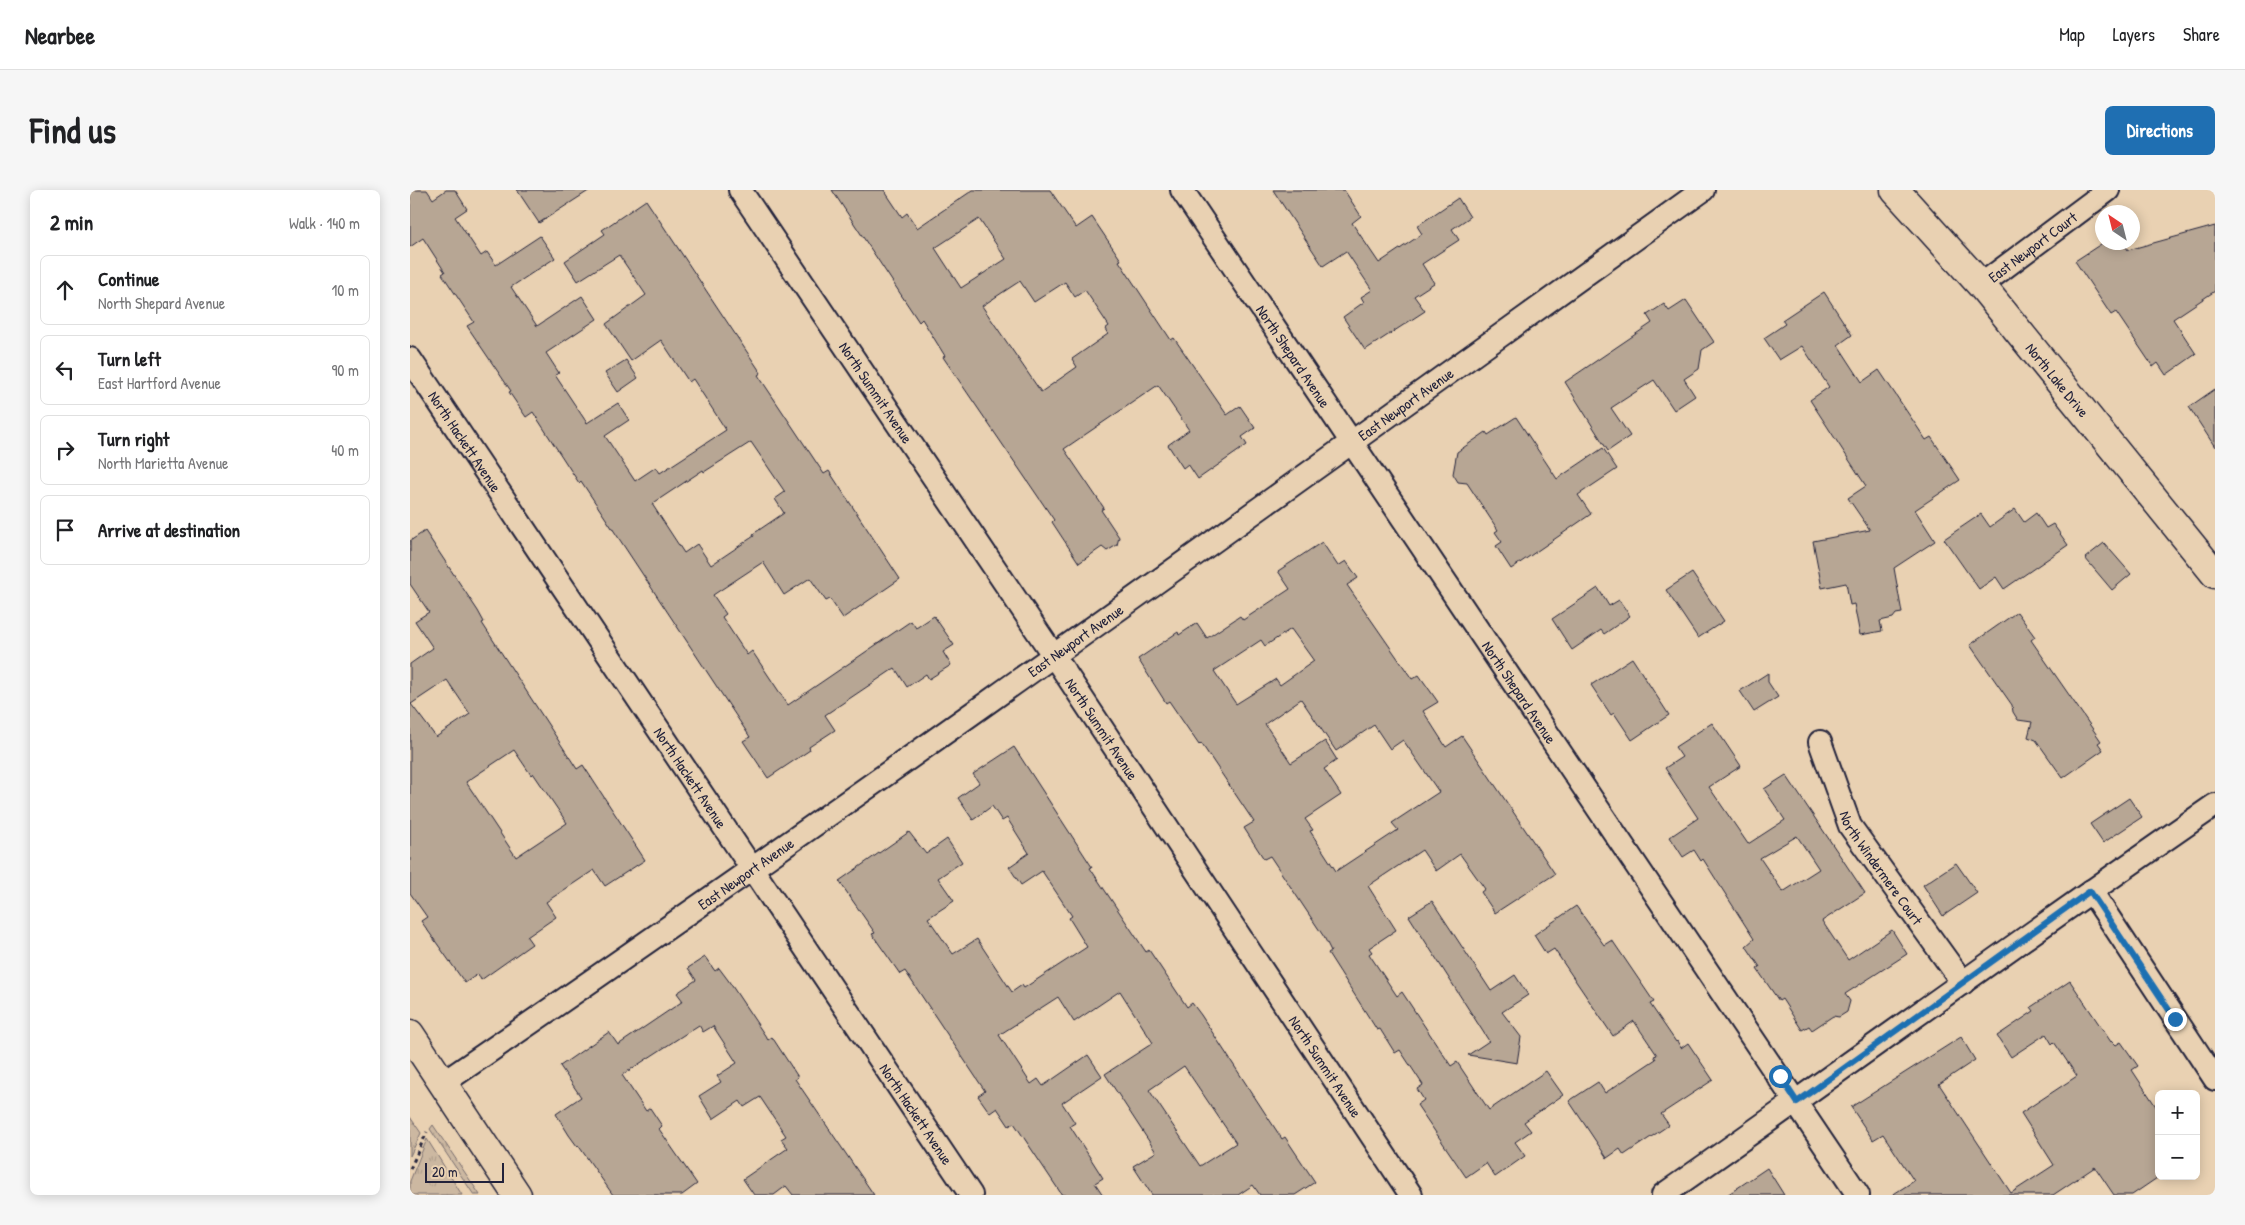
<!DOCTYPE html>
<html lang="en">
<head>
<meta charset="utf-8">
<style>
  :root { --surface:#fff; --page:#f6f6f6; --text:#202124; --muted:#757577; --line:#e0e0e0; --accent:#1f6fb2 }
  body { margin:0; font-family:"Patrick Hand",sans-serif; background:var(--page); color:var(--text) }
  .controls { position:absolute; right:15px; bottom:15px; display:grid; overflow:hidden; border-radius:8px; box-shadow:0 2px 12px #0003 }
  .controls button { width:45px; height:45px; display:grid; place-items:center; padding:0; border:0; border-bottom:1px solid var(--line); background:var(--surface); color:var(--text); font:25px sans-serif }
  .compass { position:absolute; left:1685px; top:15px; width:45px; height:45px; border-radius:50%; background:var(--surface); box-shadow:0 2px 12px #0003; rotate:325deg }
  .scale { position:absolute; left:15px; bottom:12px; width:79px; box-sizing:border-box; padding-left:5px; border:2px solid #22223b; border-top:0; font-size:14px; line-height:18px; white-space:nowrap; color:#22223b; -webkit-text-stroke:4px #e9d1b2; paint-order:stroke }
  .stop { position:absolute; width:15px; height:15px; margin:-11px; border:4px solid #1f6fb2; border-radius:50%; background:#fff }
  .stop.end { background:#1f6fb2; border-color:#fff; box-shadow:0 1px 5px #0008 }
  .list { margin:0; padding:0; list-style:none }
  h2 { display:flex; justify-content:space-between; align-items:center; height:65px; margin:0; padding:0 20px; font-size:21px }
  h2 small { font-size:16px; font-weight:400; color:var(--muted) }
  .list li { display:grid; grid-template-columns:32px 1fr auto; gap:15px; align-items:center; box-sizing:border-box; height:70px; margin:0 10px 10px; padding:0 10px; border:1px solid var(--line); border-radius:8px }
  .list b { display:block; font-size:19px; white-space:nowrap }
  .list p { margin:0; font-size:16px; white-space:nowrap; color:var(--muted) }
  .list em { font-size:16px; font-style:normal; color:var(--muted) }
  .icon { flex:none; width:28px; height:28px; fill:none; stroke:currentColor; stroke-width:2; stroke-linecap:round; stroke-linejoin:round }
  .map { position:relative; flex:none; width:1805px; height:1005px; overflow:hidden; border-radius:8px }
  header { display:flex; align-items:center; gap:30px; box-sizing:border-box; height:70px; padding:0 25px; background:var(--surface); border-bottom:1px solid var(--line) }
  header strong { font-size:24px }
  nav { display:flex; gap:28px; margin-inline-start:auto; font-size:18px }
  .intro { display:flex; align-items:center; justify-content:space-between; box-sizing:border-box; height:120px; padding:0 30px }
  h1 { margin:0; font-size:35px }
  .button { padding:12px 22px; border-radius:8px; background:var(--accent); color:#fff; font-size:18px; font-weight:700 }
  main { display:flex; gap:30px; padding:0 30px }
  aside { flex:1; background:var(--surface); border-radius:8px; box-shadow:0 2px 12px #0003 }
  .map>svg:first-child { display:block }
  .grass { fill:url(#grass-tufts); stroke:#776d6e }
  .building { fill:#b7a694; stroke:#22223b; fill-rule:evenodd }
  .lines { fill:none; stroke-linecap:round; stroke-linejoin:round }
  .street-casing { stroke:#22223b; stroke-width:26 }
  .secondary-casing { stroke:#22223b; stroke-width:31 }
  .primary-casing { stroke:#22223b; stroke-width:31 }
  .path { stroke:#22223b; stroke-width:3; stroke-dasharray:4 4; stroke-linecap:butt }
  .street { stroke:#e9d1b2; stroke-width:22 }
  .secondary { stroke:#e9d1b2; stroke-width:28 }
  .primary { stroke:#e9d1b2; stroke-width:28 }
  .route { stroke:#1f6fb2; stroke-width:6 }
  .labels { text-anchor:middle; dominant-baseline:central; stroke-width:5; stroke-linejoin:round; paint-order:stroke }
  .street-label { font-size:15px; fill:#22223b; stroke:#e9d1b2 }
</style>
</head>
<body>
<header>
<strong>Nearbee</strong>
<nav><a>Map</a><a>Layers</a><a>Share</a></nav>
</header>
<div class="intro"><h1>Find us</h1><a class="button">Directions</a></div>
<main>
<aside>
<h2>2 min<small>Walk · 140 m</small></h2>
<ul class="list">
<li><svg class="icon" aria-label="ahead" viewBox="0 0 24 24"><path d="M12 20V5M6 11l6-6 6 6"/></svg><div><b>Continue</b><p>North Shepard Avenue</p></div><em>10 m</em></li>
<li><svg class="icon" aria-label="left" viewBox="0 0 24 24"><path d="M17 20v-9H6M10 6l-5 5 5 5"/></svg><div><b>Turn left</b><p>East Hartford Avenue</p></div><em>90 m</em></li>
<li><svg class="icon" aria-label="right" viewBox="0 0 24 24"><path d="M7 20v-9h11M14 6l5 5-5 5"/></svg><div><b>Turn right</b><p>North Marietta Avenue</p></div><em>40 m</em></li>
<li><svg class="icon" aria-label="arrive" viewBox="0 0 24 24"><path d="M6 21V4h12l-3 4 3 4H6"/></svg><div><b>Arrive at destination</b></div></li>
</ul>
</aside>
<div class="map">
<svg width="1805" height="1005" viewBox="0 0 1805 1005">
  <defs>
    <pattern id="grass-tufts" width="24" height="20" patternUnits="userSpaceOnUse" patternTransform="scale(1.25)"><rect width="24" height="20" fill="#ccb8a1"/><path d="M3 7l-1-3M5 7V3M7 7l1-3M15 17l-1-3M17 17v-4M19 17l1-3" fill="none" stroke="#af9e8c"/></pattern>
  </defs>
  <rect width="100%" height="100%" fill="#e9d1b2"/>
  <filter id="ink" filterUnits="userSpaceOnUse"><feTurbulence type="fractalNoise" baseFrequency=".02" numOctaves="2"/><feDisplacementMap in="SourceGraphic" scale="10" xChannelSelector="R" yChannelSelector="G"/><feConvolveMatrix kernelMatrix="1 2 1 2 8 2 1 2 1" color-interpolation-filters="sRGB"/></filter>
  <g filter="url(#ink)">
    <g class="grass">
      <path d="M 0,927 L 11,943 L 0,966 Z"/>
      <path d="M 23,935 L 70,1005 L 64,1005 L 20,939 Z"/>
      <path d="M 17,949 L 52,1005 L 0,1005 L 0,991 Z"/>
    </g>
    <g class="building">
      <path d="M 0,0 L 17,0 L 23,9 L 36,0 L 45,0 L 57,19 L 45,27 L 71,66 L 77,62 L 86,75 L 130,46 L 145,68 L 101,97 L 127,136 L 172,106 L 187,129 L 136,163 L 149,183 L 145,185 L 177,233 L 208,213 L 219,230 L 195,246 L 225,291 L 246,277 L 250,283 L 316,240 L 283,189 L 279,192 L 251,150 L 221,171 L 196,134 L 236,105 L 209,65 L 168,91 L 155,71 L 195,44 L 192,40 L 236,10 L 351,183 L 348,185 L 414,284 L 419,281 L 490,389 L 433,428 L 420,409 L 416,411 L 400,388 L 374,405 L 353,372 L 303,405 L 316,424 L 312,427 L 337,465 L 342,461 L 378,515 L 501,431 L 506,438 L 524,426 L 544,455 L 533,462 L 541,475 L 519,489 L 516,484 L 497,497 L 485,478 L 415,525 L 425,540 L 399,557 L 400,560 L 358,588 L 333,551 L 340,547 L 171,291 L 169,293 L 123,222 L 116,227 L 99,202 L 101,201 L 57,136 L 64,132 L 32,84 L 35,82 L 13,48 L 0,57 ZM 341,252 L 375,302 L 365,309 L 374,323 L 343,344 L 344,346 L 301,375 L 287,354 L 274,363 L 242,314 L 293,280 L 294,282 Z"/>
      <path d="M 107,0 L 180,0 L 129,33 Z"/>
      <path d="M 422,0 L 474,0 L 492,27 L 497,23 L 507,38 L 563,0 L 640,0 L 666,38 L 682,27 L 711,70 L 709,71 L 761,150 L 764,148 L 817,225 L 830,216 L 845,238 L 832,247 L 837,255 L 788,289 L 778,274 L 773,278 L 758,255 L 779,240 L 748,195 L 654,259 L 694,318 L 691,320 L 709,347 L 707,355 L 697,361 L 692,357 L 669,373 L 642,332 L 644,330 L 533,167 L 535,166 L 512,129 L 509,132 ZM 569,29 L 596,69 L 551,98 L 525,58 ZM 610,91 L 624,112 L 655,92 L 665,107 L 675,100 L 699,136 L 695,139 L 698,144 L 662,169 L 667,177 L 631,202 L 572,116 Z"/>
      <path d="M 863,0 L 934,0 L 951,26 L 942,33 L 969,73 L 1012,44 L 1007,36 L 1048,8 L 1060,27 L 1042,39 L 1049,50 L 1012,74 L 1024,93 L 1004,106 L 1015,121 L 955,160 L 933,127 L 954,112 L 951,107 L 962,100 L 936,61 L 913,76 Z"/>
      <path d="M 1805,36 L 1805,101 L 1763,129 L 1786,164 L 1756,185 L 1748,173 L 1743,177 L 1706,122 L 1701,125 L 1665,71 L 1694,52 L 1713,52 L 1718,60 Z"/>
      <path d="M 1414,102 L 1442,145 L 1428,155 L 1452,192 L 1469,180 L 1516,250 L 1521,247 L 1550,290 L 1505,320 L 1525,351 L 1484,378 L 1492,423 L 1486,424 L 1483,428 L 1470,431 L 1472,441 L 1450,445 L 1444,414 L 1440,415 L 1436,393 L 1412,398 L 1403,351 L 1460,340 L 1438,308 L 1456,296 L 1400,210 L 1419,197 L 1392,156 L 1369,170 L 1354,148 L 1375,134 L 1372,130 Z"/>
      <path d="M 1276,110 L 1304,152 L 1292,160 L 1289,179 L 1274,189 L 1285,206 L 1264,220 L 1244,190 L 1201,218 L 1220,246 L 1198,261 L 1155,192 L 1242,133 L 1237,125 L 1254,114 L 1259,121 Z"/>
      <path d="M 216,170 L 228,188 L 208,202 L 195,183 Z"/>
      <path d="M 1805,199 L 1805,257 L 1779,217 Z"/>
      <path d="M 1106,227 L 1147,289 L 1193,258 L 1207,279 L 1168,305 L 1181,324 L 1101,379 L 1086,356 L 1092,352 L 1085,342 L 1088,340 L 1057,293 L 1048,292 L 1043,284 L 1047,262 L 1076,242 L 1078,245 Z"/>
      <path d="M 1605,319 L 1614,332 L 1626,323 L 1636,338 L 1643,334 L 1658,355 L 1594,399 L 1586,387 L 1569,399 L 1534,349 L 1571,324 L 1580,337 Z"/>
      <path d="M 15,341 L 68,421 L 74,432 L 72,433 L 167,579 L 173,575 L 235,670 L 195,696 L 184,680 L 136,712 L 146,727 L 117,747 L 122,754 L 71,790 L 68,784 L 55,793 L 11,731 L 17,727 L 0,703 L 0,474 L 23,458 L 5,431 L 19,422 L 0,394 L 0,351 ZM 37,490 L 60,524 L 26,547 L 1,514 ZM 104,560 L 121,585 L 123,583 L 157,633 L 106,667 L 56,592 Z"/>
      <path d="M 912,352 L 928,376 L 936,371 L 948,388 L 937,395 L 1002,489 L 1009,485 L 1028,512 L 1013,521 L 1036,557 L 1052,546 L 1145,684 L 1085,723 L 1071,702 L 1075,699 L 1050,664 L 1026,681 L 1012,660 L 958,696 L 986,740 L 959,758 L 962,762 L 959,764 L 987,806 L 992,802 L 1041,876 L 1047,872 L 1079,920 L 1136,881 L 1153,905 L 1114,932 L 1121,941 L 1105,952 L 1115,966 L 1085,987 L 1076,973 L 1056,987 L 1007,915 L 1014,910 L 1007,899 L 1013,895 L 990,860 L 985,863 L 970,839 L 967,840 L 918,763 L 921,761 L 914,747 L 860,666 L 854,669 L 834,638 L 844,632 L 791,553 L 789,555 L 759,511 L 756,513 L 728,469 L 768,442 L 769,445 L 787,433 L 797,448 L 830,426 L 833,430 L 880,399 L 868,381 ZM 881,439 L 904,471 L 870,495 L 866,489 L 826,514 L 804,481 L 851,450 L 855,456 ZM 891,509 L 926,561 L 964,535 L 980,559 L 993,550 L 1029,602 L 982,633 L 988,640 L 926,681 L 900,641 L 903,640 L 895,629 L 931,605 L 914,579 L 927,570 L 915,551 L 881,573 L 855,534 Z"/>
      <path d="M 1694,353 L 1721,384 L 1702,400 L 1675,368 Z"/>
      <path d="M 1282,383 L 1314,431 L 1288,448 L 1256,400 Z"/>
      <path d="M 1188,398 L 1199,416 L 1209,410 L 1220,426 L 1194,444 L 1191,440 L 1162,460 L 1142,429 Z"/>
      <path d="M 1607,422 L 1625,447 L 1621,450 L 1691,551 L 1688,553 L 1693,560 L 1653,588 L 1626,550 L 1618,547 L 1622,532 L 1608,530 L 1603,522 L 1602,515 L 1560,455 Z"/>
      <path d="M 1222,468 L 1259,525 L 1222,550 L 1204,523 L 1201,525 L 1181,495 Z"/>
      <path d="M 1358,483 L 1358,492 L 1368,507 L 1344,522 L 1330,501 Z"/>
      <path d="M 1302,533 L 1331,576 L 1299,597 L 1338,654 L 1375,630 L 1354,599 L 1376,585 L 1455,703 L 1412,731 L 1438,770 L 1482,740 L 1497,764 L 1435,804 L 1440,811 L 1437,822 L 1429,827 L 1423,826 L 1402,840 L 1399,836 L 1392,840 L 1372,809 L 1369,811 L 1347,779 L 1350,777 L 1336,756 L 1344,749 L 1293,669 L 1291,671 L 1284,660 L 1273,667 L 1260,647 L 1288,628 L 1255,578 L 1272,567 L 1265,557 ZM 1387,646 L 1409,679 L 1373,702 L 1350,668 Z"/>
      <path d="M 604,557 L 682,677 L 680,678 L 736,762 L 739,760 L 777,817 L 782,813 L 791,825 L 872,949 L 875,947 L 905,992 L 885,1005 L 850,1005 L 843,995 L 828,1005 L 742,1005 L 723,976 L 746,962 L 695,884 L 743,853 L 710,801 L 664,832 L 648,807 L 589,845 L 621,894 L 628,889 L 633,896 L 678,865 L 692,886 L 652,913 L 665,933 L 660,936 L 693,988 L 685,993 L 693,1005 L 652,1005 L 604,933 L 599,936 L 587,918 L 580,923 L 568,906 L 575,901 L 495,781 L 490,784 L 462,744 L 465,743 L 429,691 L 499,642 L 516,664 L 537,649 L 552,672 L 528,688 L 544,711 L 518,728 L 543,764 L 567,749 L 602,802 L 612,795 L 614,798 L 677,757 L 659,728 L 662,726 L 632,681 L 611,695 L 599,677 L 619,663 L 597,628 L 592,631 L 582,616 L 563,630 L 548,608 L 569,593 L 563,584 ZM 774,876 L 826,953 L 790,976 L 739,900 Z"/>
      <path d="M 1719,608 L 1732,627 L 1693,653 L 1680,634 Z"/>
      <path d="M 1546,673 L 1567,703 L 1533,726 L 1513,695 Z"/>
      <path d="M 1022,711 L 1081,801 L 1105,785 L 1118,805 L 1092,822 L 1111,847 L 1107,873 L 1058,865 L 1079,851 L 999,726 Z"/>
      <path d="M 1166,716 L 1194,755 L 1202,750 L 1244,812 L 1240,814 L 1266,852 L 1267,851 L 1271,858 L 1278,853 L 1303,890 L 1251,924 L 1259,935 L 1214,965 L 1210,959 L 1197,968 L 1159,911 L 1188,892 L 1195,903 L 1246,869 L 1244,866 L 1247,865 L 1224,831 L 1203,846 L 1144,759 L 1136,764 L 1124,745 Z"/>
      <path d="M 295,767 L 305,781 L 309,778 L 318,790 L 358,850 L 362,847 L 388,887 L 385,889 L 464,1005 L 383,1005 L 376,996 L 364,1005 L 344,1005 L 333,989 L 378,958 L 371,949 L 376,946 L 350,907 L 334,917 L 330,911 L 303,929 L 289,906 L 311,892 L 307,886 L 327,873 L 303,836 L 293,842 L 289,835 L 212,885 L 236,921 L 240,918 L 252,936 L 249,939 L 287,994 L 272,1005 L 203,1005 L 168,955 L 167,956 L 159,945 L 146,924 L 171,907 L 150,876 L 199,842 L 208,855 L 273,811 L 267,803 L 286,790 L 278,778 Z"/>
      <path d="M 1660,791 L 1701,852 L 1702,851 L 1706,855 L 1711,852 L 1728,876 L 1722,880 L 1749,921 L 1750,986 L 1722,1005 L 1704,1005 L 1685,977 L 1643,1005 L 1482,1005 L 1504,991 L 1473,944 L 1463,950 L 1441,917 L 1551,847 L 1565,870 L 1529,894 L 1601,1003 L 1644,975 L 1611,923 L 1667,886 L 1644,852 L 1642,854 L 1636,844 L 1601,867 L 1587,846 L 1624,821 L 1621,817 Z"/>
      <path d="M 1357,978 L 1374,1005 L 1317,1005 Z"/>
    </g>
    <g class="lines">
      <defs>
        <g id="street">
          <path id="s1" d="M 330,0 L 644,466 L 1001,1005"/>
          <path id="s2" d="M 772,0 L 1448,1005"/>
          <path id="s3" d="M 1571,95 L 1698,0"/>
          <path id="s4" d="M 0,169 L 561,1005"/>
          <path id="s5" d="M 1410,552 L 1440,636 L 1553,793"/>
          <path d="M 1681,701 L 1805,889"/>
          <path id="s6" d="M 33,893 C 458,602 875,300 1293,0"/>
          <path d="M 1253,1005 C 1438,876 1619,743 1805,615"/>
        </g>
        <path id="secondary" d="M 0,844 L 107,1005"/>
        <g id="primary">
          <path id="s7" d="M 1485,0 L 1571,95 L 1805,384"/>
        </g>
      </defs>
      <use href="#street" class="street-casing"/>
      <use href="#secondary" class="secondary-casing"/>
      <use href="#primary" class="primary-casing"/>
      <path class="path" d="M 0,979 L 17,942"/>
      <use href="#street" class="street"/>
      <use href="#secondary" class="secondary"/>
      <use href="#primary" class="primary"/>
    </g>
  </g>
  <g class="lines" filter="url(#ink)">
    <path class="route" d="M 1370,886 L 1387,912 L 1680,701 L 1765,829"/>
  </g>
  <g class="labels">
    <g class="street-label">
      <text stroke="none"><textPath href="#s3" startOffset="64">East Newport Court</textPath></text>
      <text stroke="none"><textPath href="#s2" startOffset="200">North Shepard Avenue</textPath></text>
      <text stroke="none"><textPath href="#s7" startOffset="250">North Lake Drive</textPath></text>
      <text stroke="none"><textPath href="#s1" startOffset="244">North Summit Avenue</textPath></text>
      <text stroke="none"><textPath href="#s6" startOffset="1178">East Newport Avenue</textPath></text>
      <text stroke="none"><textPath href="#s4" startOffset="99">North Hackett Avenue</textPath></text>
      <text stroke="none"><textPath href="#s6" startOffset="772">East Newport Avenue</textPath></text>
      <text stroke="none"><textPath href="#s2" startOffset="605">North Shepard Avenue</textPath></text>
      <text stroke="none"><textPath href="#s1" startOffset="649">North Summit Avenue</textPath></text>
      <text stroke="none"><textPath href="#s4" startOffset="504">North Hackett Avenue</textPath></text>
      <text stroke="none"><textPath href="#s5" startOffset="141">North Windermere Court</textPath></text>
      <text stroke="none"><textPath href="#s6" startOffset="368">East Newport Avenue</textPath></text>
      <text stroke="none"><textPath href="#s1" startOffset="1054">North Summit Avenue</textPath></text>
      <text stroke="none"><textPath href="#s4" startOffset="909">North Hackett Avenue</textPath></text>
    </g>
  </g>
</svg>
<div class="controls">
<button>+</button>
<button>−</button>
</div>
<svg class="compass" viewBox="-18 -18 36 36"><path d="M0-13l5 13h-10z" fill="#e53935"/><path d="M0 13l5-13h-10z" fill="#757577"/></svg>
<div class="scale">20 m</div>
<div class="stop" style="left:1370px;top:886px"></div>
<div class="stop end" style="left:1765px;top:829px"></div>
</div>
</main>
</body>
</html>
